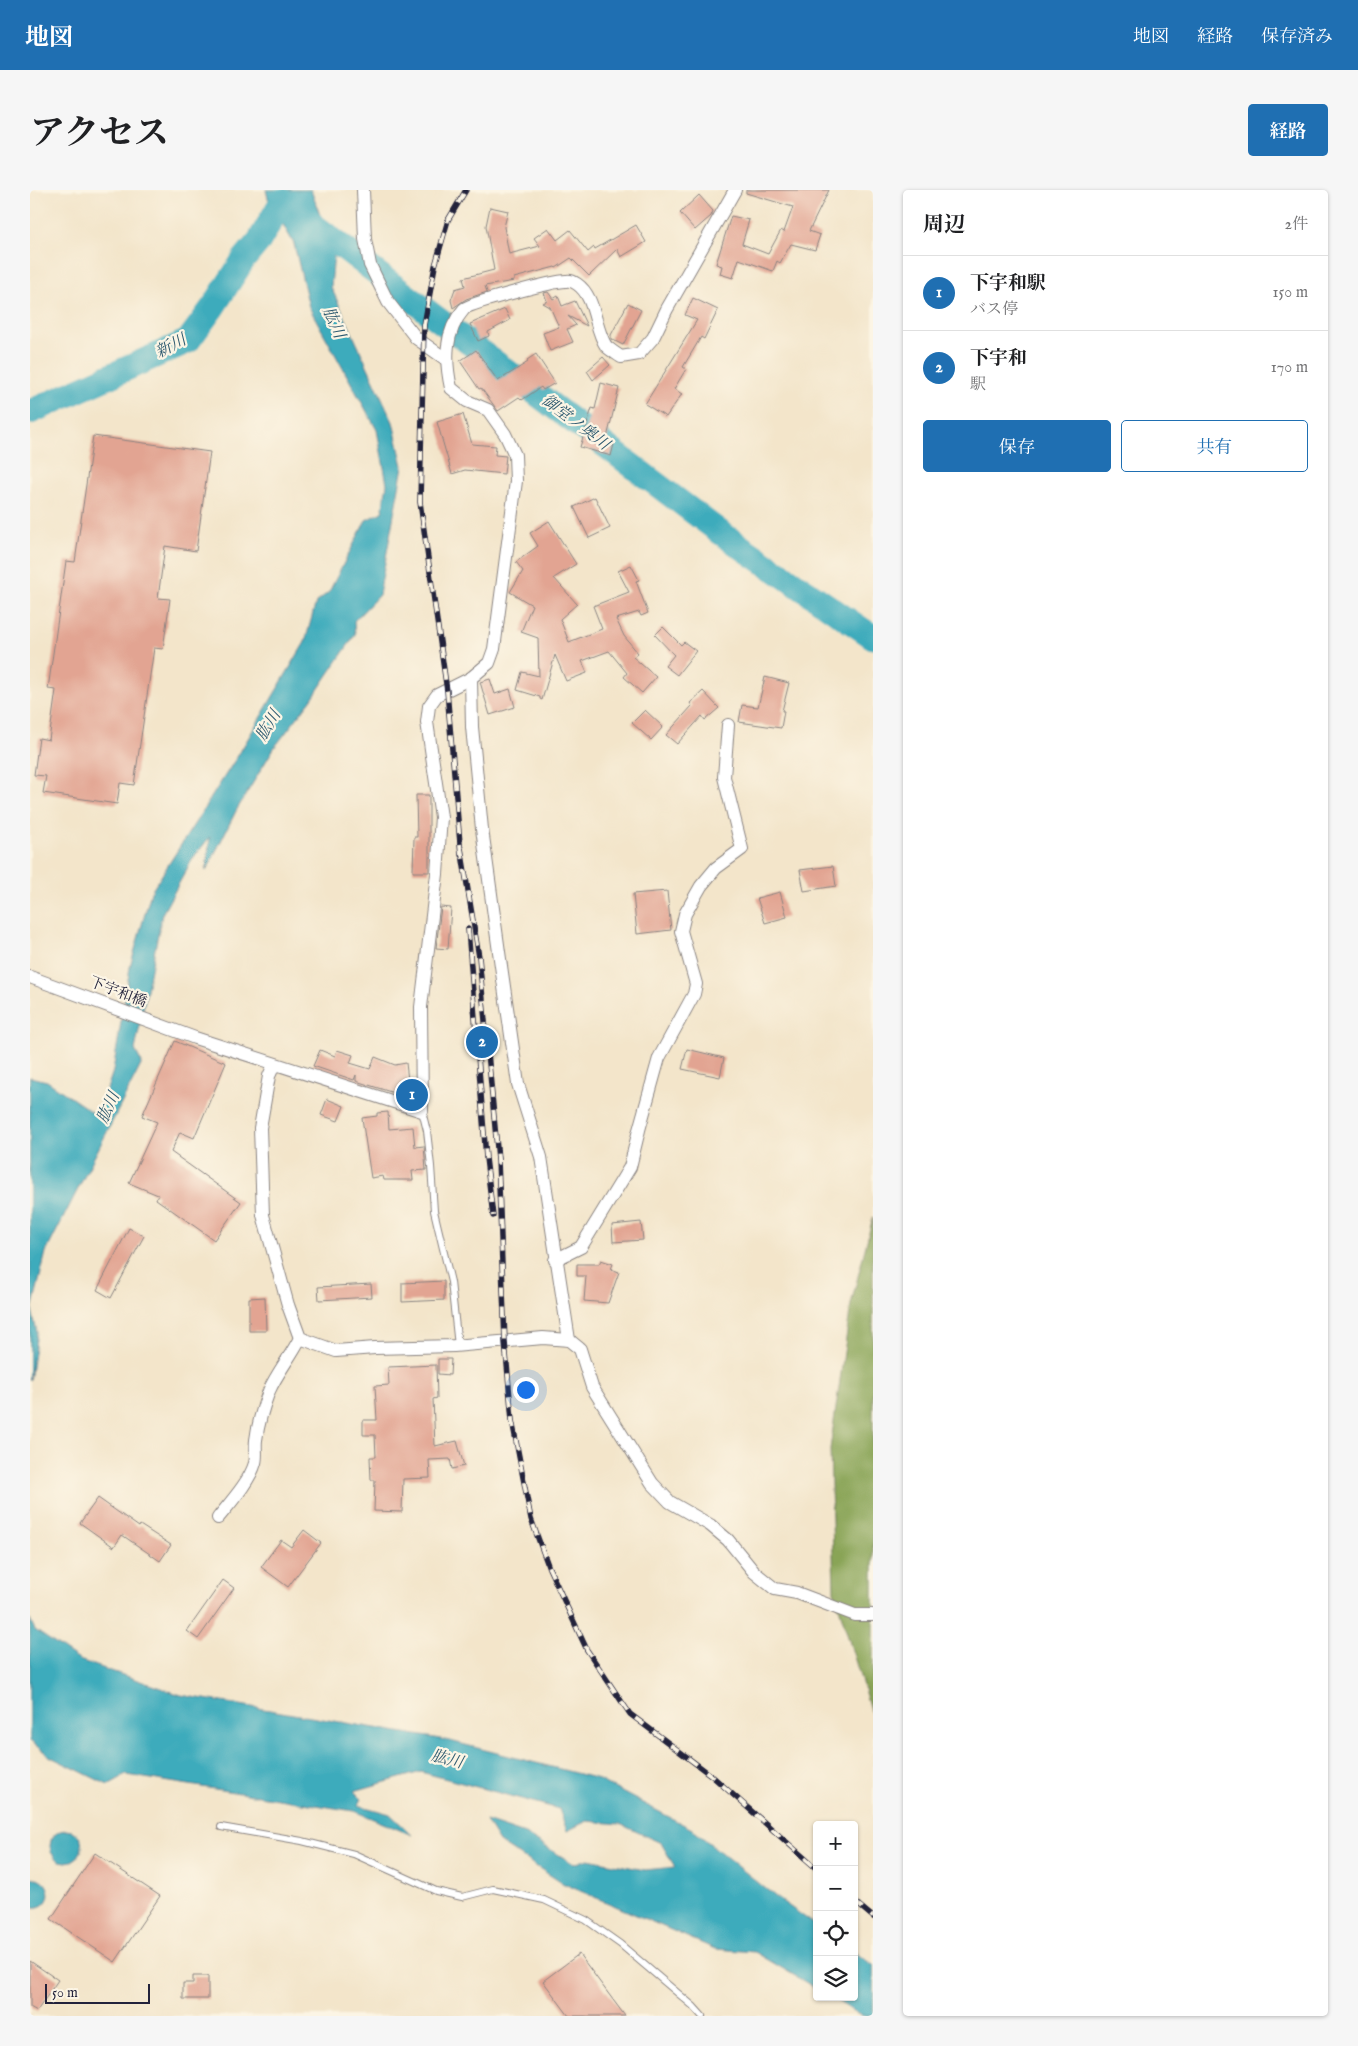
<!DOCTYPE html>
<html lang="ja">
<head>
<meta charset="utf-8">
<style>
  :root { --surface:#fff; --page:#f6f6f6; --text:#202124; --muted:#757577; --line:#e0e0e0; --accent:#1f6fb2 }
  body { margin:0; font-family:"IM FELL English","Noto Serif JP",serif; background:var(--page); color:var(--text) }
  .controls { position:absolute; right:15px; bottom:15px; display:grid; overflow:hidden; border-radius:5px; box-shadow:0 1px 4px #0004 }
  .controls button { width:45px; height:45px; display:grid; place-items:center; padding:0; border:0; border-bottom:1px solid var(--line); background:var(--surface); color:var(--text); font:25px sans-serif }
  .scale { position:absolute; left:15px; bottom:12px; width:105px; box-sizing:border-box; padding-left:5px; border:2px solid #22223b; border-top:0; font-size:14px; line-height:18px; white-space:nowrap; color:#22223b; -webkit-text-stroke:4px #fcf5e5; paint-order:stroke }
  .you { position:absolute; left:495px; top:1199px; width:18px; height:18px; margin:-12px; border:4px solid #fff; border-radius:50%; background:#1a73e8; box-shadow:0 0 0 8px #1a73e833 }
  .badge { display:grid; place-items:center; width:32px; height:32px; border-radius:50%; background:var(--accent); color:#fff; font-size:16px; font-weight:700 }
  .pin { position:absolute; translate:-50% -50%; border:2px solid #fff; box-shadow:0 1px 5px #0006 }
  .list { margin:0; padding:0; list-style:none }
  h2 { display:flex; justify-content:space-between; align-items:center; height:65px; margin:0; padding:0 20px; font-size:21px }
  h2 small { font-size:16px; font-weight:400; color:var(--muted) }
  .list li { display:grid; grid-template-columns:32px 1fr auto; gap:15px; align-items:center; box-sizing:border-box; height:75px; padding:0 20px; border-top:1px solid var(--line) }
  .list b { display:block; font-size:19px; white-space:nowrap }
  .list p { margin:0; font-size:16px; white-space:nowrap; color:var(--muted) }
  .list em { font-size:16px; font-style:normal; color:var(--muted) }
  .actions { display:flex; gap:10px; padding:15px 20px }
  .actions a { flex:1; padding:11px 0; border:1px solid var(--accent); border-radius:5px; text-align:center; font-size:18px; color:var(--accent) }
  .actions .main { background:var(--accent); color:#fff }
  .icon { flex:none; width:28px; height:28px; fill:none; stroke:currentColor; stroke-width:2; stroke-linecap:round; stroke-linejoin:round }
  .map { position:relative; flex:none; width:843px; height:1826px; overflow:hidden; border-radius:5px }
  header { display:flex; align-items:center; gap:30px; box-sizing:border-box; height:70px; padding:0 25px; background:var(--accent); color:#fff }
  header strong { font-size:24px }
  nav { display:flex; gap:28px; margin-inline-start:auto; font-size:18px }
  .intro { display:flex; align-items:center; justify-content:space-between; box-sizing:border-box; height:120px; padding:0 30px }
  h1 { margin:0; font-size:35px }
  .button { padding:12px 22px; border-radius:5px; background:var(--accent); color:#fff; font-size:18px; font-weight:700 }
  main { display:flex; gap:30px; padding:0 30px }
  aside { flex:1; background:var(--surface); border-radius:5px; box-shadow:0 1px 4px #0004 }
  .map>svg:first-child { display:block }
  .forest { fill:#89a456; stroke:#566348 }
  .water { fill:#3eabbc; stroke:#30667c }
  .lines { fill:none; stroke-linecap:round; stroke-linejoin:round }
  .river { stroke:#3eabbc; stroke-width:25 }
  .building { fill:#e2a492 }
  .lane-casing { stroke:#8a8482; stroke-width:8 }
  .street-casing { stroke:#8a8482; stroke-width:14 }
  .lane { stroke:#fff; stroke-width:6 }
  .street { stroke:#fff; stroke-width:12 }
  .rail-casing { stroke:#22223b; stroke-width:5.5 }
  .rail { stroke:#fcf5e5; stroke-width:4; stroke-dasharray:11; stroke-linecap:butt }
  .labels { text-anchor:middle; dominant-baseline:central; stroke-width:4.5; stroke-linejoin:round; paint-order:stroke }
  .street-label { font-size:15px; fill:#22223b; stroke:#fcf5e5 }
  .water-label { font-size:16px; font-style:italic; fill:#2d596f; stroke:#fcf5e5 }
</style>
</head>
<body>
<header>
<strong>地図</strong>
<nav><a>地図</a><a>経路</a><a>保存済み</a></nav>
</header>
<div class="intro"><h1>アクセス</h1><a class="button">経路</a></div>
<main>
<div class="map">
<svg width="843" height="1826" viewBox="0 0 843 1826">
  <rect width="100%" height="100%" fill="#fcf5e5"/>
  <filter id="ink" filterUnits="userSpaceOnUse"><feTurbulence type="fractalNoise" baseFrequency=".02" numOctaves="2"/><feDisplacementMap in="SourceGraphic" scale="10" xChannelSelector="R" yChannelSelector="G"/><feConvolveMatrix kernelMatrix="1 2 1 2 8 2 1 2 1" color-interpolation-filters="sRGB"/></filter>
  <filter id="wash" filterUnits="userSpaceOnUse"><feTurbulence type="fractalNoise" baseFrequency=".0096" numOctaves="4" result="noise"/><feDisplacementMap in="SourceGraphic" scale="20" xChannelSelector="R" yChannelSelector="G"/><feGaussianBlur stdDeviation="1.12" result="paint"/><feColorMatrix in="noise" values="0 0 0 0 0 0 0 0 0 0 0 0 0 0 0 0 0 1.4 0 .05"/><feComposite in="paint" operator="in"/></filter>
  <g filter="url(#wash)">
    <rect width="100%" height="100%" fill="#f3e5ca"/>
    <path class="forest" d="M 843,1027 L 843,1529 L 804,1401 L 800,1259 L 821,1114 Z"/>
    <g class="water">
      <path d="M 236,0 L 281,0 L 304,64 L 301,97 L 363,232 L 373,276 L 349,405 L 324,431 L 325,445 L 281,510 L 244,558 L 206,621 L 176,681 L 180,647 L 163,668 L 132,724 L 105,860 L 112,873 L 16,1062 L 2,1120 L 7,1142 L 0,1190 L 0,887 L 17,891 L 68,926 L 83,881 L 100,777 L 121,702 L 210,562 L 275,452 L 286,412 L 299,402 L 336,330 L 352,322 L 357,294 L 347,240 L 279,117 L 264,54 L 238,8 Z"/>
      <path d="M 0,1429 L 5,1440 L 49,1470 L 151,1505 L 416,1550 L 565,1588 L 662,1639 L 746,1707 L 787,1736 L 787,1799 L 725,1762 L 685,1759 L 532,1693 L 469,1652 L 456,1631 L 495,1644 L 544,1674 L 558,1669 L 615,1680 L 645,1677 L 631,1653 L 590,1634 L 557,1631 L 537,1641 L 529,1619 L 391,1582 L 324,1601 L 332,1609 L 328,1615 L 360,1624 L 382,1645 L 324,1621 L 96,1585 L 78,1595 L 21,1567 L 0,1551 Z"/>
      <circle cx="36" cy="1656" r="16"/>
      <path d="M 7,1688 C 26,1695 21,1721 0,1717 L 0,1689 Z"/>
      <path d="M 824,1762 L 843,1775 L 843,1826 L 831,1826 L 801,1807 L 824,1807 Z"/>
    </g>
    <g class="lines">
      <g class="river">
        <path d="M 270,25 L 691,343 L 843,447"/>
        <path d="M 0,222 L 158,151 L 183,117 L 214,69 L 229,51 L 252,11"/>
      </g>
    </g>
    <g id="blocks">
      <g class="building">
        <path d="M 716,0 L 799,0 L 779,41 L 790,45 L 785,60 L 761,54 L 750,73 L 747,71 L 743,81 L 709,69 L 703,88 L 690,84 L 692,76 L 686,74 L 701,26 L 719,30 L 712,54 L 738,64 L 751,40 L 754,42 L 763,17 L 716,3 Z"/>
        <path d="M 669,5 L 683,21 L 681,26 L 665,40 L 650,23 Z"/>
        <path d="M 460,17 L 478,21 L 474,37 L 479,64 L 510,56 L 504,48 L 518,38 L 527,50 L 540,40 L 558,62 L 564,57 L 565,59 L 606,35 L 616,52 L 591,67 L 587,59 L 559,86 L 541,68 L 526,78 L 525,77 L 484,88 L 484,91 L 455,96 L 457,102 L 436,109 L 423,118 L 421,110 L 425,99 L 435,96 L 433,88 L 464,80 L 456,36 Z"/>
        <path d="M 518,102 L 523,109 L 528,106 L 532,116 L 545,111 L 557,136 L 538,126 L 546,135 L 537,139 L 543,152 L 520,161 L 513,143 L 529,137 L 520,117 L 513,113 L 517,111 L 514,103 Z"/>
        <path d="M 663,108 L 688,120 L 674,149 L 671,147 L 653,177 L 656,179 L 644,199 L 652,204 L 636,227 L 615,214 L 667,130 L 655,125 Z"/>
        <path d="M 598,113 L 611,120 L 593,155 L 581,149 L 581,145 Z"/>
        <path d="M 475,119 L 480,130 L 458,142 L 459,146 L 448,151 L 440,134 Z"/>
        <path d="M 446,160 L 468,191 L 498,172 L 497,170 L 506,164 L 525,193 L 513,200 L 511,197 L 492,210 L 489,207 L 468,221 L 451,198 L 449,199 L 430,171 Z"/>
        <path d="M 573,167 L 580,175 L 563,190 L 557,181 Z"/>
        <path d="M 571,193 L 589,198 L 576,252 L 584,254 L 581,266 L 550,257 L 562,218 L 565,219 Z"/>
        <path d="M 433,224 L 442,254 L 466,256 L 465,265 L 476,266 L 474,284 L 435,280 L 422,284 L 407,232 Z"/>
        <path d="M 63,246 L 180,262 L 166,361 L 135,356 L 128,408 L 140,409 L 133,459 L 124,458 L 104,595 L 90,593 L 87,614 L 13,603 L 16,586 L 4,585 L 9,548 L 19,550 L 26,500 L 18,499 L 36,371 L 45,372 Z"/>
        <path d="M 565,307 L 580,338 L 559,348 L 544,317 Z"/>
        <path d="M 519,331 L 546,374 L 524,388 L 547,414 L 530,429 L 539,452 L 572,439 L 563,416 L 599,402 L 588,381 L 601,375 L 609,390 L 606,391 L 618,423 L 611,426 L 609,422 L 586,429 L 594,446 L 608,463 L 603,467 L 626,487 L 612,503 L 594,487 L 597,483 L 579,461 L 552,471 L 557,483 L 536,491 L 525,465 L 512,510 L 510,509 L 510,507 L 487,500 L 492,482 L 509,486 L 508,448 L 491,442 L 502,415 L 480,402 L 493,381 L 486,372 L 508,356 L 500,343 Z"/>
        <path d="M 633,437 L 651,455 L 654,452 L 666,461 L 647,485 L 635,476 L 644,465 L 625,445 Z"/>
        <path d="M 735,487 L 759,493 L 752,521 L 754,521 L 751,538 L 709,532 L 712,515 L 728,517 Z"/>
        <path d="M 460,489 L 465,504 L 480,499 L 485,517 L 460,525 L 450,492 Z"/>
        <path d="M 673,501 L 689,518 L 675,530 L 672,526 L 647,554 L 636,545 L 662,516 L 660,513 Z"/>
        <path d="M 615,520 L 633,537 L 621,550 L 602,533 Z"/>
        <path d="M 386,605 L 399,605 L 399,682 L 383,682 L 384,647 L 387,647 Z"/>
        <path d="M 803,676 L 806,696 L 774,701 L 770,680 Z"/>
        <path d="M 637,701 L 641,740 L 607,744 L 603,704 Z"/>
        <path d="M 750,702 L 757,727 L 735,733 L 727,708 Z"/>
        <path d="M 411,717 L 421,718 L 418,759 L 406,758 Z"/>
        <path d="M 145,851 L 196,873 L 164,948 L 150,942 L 141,962 L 211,1012 L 184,1050 L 126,1009 L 128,1005 L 99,993 L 127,932 L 112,926 Z"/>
        <path d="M 657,859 L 694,868 L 690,887 L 652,879 Z"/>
        <path d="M 290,860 L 305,866 L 307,860 L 323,865 L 320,873 L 340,879 L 345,867 L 365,875 L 376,873 L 380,908 L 326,891 L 326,885 L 324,890 L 283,876 Z"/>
        <path d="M 297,909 L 314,916 L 308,931 L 291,925 Z"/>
        <path d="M 358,922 L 359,939 L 383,937 L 385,957 L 394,956 L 396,980 L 382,981 L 383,990 L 354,990 L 353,986 L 341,988 L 332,928 L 347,926 L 347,923 Z"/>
        <path d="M 611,1032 L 613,1050 L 583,1052 L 582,1035 Z"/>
        <path d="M 99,1038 L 114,1046 L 81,1108 L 67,1100 Z"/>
        <path d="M 571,1070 L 583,1074 L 581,1079 L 589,1082 L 578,1113 L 554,1111 L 556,1086 L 547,1086 L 547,1074 L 569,1074 Z"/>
        <path d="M 414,1091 L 414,1110 L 372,1112 L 372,1093 Z"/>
        <path d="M 341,1094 L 342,1107 L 289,1110 L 288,1097 Z"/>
        <path d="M 235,1107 L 236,1141 L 219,1141 L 219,1108 Z"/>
        <path d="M 408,1169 L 421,1169 L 420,1185 L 408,1184 Z"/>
        <path d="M 406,1175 L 407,1208 L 403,1209 L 405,1256 L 427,1251 L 434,1276 L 422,1279 L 420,1269 L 399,1270 L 400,1288 L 373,1289 L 372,1322 L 344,1321 L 345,1290 L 341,1290 L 340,1267 L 346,1267 L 345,1245 L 333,1245 L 333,1230 L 347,1230 L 345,1196 L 359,1195 L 358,1177 Z"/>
        <path d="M 68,1308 L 109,1337 L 110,1335 L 141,1355 L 130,1371 L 92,1345 L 84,1357 L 50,1333 Z"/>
        <path d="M 274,1340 L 291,1353 L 258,1397 L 231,1377 L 251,1350 L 261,1357 Z"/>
        <path d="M 193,1390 L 204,1398 L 168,1449 L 157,1441 Z"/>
        <path d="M 65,1663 L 130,1706 L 85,1772 L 21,1729 Z"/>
        <path d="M 549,1764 L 595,1826 L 539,1826 L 513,1791 Z"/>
        <path d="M 0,1771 L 28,1790 L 7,1821 L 0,1817 Z"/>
        <path d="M 163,1786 L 178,1786 L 178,1809 L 153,1809 L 153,1793 L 163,1793 Z"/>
      </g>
    </g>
  </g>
  <g filter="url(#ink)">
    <use href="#blocks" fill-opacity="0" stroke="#8a8482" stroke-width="1"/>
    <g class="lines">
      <defs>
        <g id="lane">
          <path d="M 392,921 L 397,941 L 401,976 L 404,1021 L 421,1092 L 428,1156"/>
          <path d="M 191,1637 L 272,1651 L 324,1664 L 406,1701 L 432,1707 L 463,1699 L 514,1710 L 556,1730 L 590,1754 L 663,1816 L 672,1826"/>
        </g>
        <g id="street">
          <path d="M 333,0 L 335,49 L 340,75 L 358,112 L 386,148 L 417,170"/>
          <path d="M 441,488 L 442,537 L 452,639 L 469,762 L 488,894 L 511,967 L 539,1150"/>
          <path d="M 0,787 L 165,848 L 392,921 L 391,817 L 407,684 L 411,627 L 397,532 L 399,516 L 407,505 L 441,488 L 459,473 L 464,459 L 486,291 L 485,265 L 475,244 L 458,220 L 437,211 L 421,198 C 415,171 414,142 434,119 C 440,113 524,91 536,91 C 540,90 544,92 547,94 C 566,107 564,138 576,156 C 580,160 587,164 591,167 L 609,164 L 623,148 L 637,119 L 705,0"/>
          <path d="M 244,875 L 239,886 L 230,938 L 233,1025 L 258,1115 L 270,1148 L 306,1161 L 345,1158 L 424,1156 L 513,1148 L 539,1150 L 550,1159 L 562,1197 L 622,1293 L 640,1312 L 680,1335 L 698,1350 L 724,1382 L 745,1399 L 767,1403 L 825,1425 L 843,1425"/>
          <path d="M 525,1070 L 551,1057 L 600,977 L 609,940 L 629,868 L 664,804 L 666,794 L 651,741 L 655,724 L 671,696 L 686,678 L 712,659 L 694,587 L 698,535"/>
          <path d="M 188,1328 C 200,1313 220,1291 225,1273 C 227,1266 225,1257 226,1250 C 228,1234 233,1217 239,1201 C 247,1183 261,1166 270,1148"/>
        </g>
      </defs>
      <use href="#lane" class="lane-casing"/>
      <use href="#street" class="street-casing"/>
      <use href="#lane" class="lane"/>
      <use href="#street" class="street"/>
      <defs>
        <g id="rail">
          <path d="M 431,658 L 449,767 L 468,969 L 475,1152 L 482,1230 L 501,1329 L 519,1378 L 557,1460 L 600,1524 L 682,1586 L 787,1679"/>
          <path d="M 431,665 L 417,501 L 390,312 L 394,135 L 405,76 L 418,30 L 436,0"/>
          <path d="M 438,739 L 456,968 L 463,1026"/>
          <path d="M 824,1711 L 843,1727"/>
        </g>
      </defs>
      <use href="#rail" class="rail-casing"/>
      <use href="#rail" class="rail"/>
    </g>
  </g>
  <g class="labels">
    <g class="street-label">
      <text transform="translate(88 802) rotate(21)">下宇和橋</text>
    </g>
    <g class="water-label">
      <text transform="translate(303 133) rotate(66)">肱川</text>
      <text transform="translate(141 157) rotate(-28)">新川</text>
      <text transform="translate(545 233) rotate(37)">御堂ノ奥川</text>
      <text transform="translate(239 536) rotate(-59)">肱川</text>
      <text transform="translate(79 918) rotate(-66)">肱川</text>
      <text transform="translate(417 1570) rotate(14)">肱川</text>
    </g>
  </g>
</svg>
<div class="controls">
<button>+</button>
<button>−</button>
<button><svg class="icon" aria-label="locate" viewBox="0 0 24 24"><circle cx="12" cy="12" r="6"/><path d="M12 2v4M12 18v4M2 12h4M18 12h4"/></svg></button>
<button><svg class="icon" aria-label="layers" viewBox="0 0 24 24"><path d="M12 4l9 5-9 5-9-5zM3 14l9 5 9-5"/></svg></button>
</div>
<div class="scale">50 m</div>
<div class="you"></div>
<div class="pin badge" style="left:382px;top:905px">1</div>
<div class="pin badge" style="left:452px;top:852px">2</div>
</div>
<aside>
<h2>周辺<small>2件</small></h2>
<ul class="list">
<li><span class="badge">1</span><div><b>下宇和駅</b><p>バス停</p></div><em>150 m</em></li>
<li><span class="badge">2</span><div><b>下宇和</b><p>駅</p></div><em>170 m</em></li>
</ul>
<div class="actions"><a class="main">保存</a><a>共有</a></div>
</aside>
</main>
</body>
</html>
